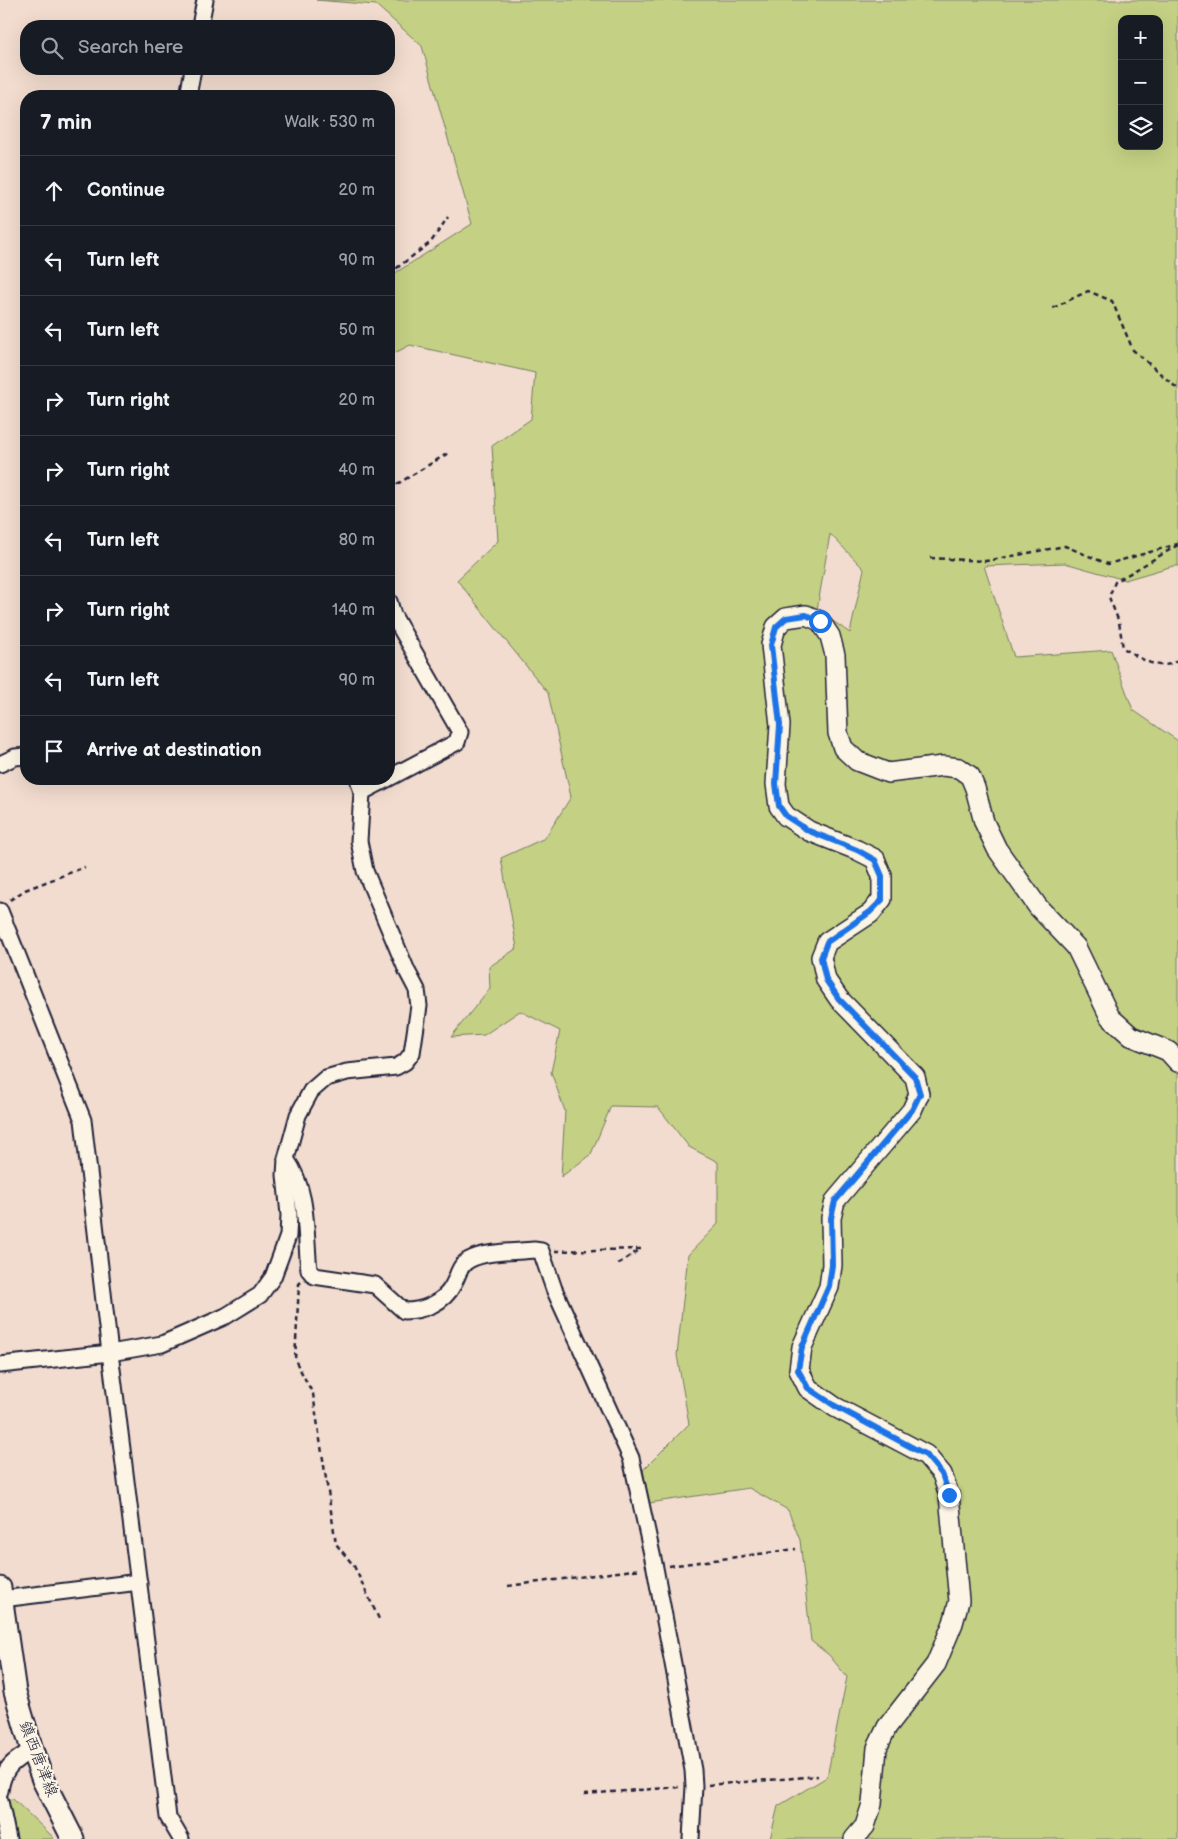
<!DOCTYPE html>
<html lang="en">
<head>
<meta charset="utf-8">
<style>
  :root { --surface:#171b24; --page:#242831; --text:#f1f3f6; --muted:#9ea1a6; --line:#363941 }
  body { margin:0; font-family:"Balsamiq Sans","Klee One",sans-serif; background:var(--page); color:var(--text) }
  .controls { position:absolute; right:15px; top:15px; display:grid; overflow:hidden; border-radius:10px; box-shadow:0 5px 20px #0002 }
  .controls button { width:45px; height:45px; display:grid; place-items:center; padding:0; border:0; border-bottom:1px solid var(--line); background:var(--surface); color:var(--text); font:25px sans-serif }
  .stop { position:absolute; width:15px; height:15px; margin:-11px; border:4px solid #1a73e8; border-radius:50%; background:#fff }
  .stop.end { background:#1a73e8; border-color:#fff; box-shadow:0 1px 5px #0008 }
  .list { margin:0; padding:0; list-style:none }
  h2 { display:flex; justify-content:space-between; align-items:center; height:65px; margin:0; padding:0 20px; font-size:21px }
  h2 small { font-size:16px; font-weight:400; color:var(--muted) }
  .list li { display:grid; grid-template-columns:32px 1fr auto; gap:15px; align-items:center; box-sizing:border-box; height:70px; padding:0 20px; border-top:1px solid var(--line) }
  .list b { display:block; font-size:19px; white-space:nowrap }
  .list em { font-size:16px; font-style:normal; color:var(--muted) }
  .icon { flex:none; width:28px; height:28px; fill:none; stroke:currentColor; stroke-width:2; stroke-linecap:round; stroke-linejoin:round }
  .map { position:relative; flex:none; width:1178px; height:1839px; overflow:hidden }
  .search { position:absolute; background:var(--surface); box-shadow:0 5px 20px #0002; left:20px; top:20px; width:375px; height:55px; display:flex; align-items:center; gap:12px; box-sizing:border-box; padding:0 18px; border-radius:20px; color:var(--muted); font-size:19px }
  .panel { position:absolute; background:var(--surface); box-shadow:0 5px 20px #0002; left:20px; top:90px; width:375px; height:695px; border-radius:20px }
  .map>svg:first-child { display:block }
  .green { fill:#c4d184; stroke:#737a60; fill-rule:evenodd }
  .lines { fill:none; stroke-linecap:round; stroke-linejoin:round }
  .minor-casing { stroke:#22223b; stroke-width:19 }
  .tertiary-casing { stroke:#22223b; stroke-width:22 }
  .secondary-casing { stroke:#22223b; stroke-width:25 }
  .path { stroke:#22223b; stroke-width:2.5; stroke-dasharray:5 4; stroke-linecap:butt }
  .minor { stroke:#fcf5e5; stroke-width:15 }
  .tertiary { stroke:#fcf5e5; stroke-width:19 }
  .secondary { stroke:#fcf5e5; stroke-width:21 }
  .route { stroke:#1a73e8; stroke-width:6 }
  .labels { text-anchor:middle; dominant-baseline:central; stroke-width:4.5; stroke-linejoin:round; paint-order:stroke }
  .street-label { font-size:16px; fill:#22223b; stroke:#fcf5e5 }
</style>
</head>
<body>
<div class="map">
<svg width="1178" height="1839" viewBox="0 0 1178 1839">
  <rect width="100%" height="100%" fill="#f2dccf"/>
  <filter id="ink" filterUnits="userSpaceOnUse"><feTurbulence type="fractalNoise" baseFrequency=".02" numOctaves="2"/><feDisplacementMap in="SourceGraphic" scale="10" xChannelSelector="R" yChannelSelector="G"/><feConvolveMatrix kernelMatrix="1 2 1 2 8 2 1 2 1" color-interpolation-filters="sRGB"/></filter>
  <g filter="url(#ink)">
    <g class="green">
      <path d="M 316,0 L 1178,0 L 1178,566 L 1173,566 L 1125,580 L 1065,563 L 984,566 L 1014,657 L 1111,650 L 1133,710 L 1178,741 L 1178,1839 L 770,1839 L 778,1806 L 827,1777 L 847,1677 L 829,1655 L 811,1641 L 800,1540 L 788,1510 L 749,1488 L 649,1503 L 643,1470 L 689,1424 L 677,1355 L 688,1255 L 718,1224 L 718,1162 L 689,1147 L 658,1107 L 611,1106 L 591,1154 L 561,1177 L 565,1111 L 551,1072 L 560,1031 L 520,1011 L 484,1035 L 451,1037 L 490,988 L 489,967 L 517,948 L 501,858 L 545,838 L 571,797 L 548,693 L 457,580 L 498,541 L 492,446 L 531,419 L 535,373 L 410,345 L 389,356 L 389,277 L 472,224 L 422,46 L 376,5 ZM 1122,19 L 1159,19 L 1159,146 L 1122,146 ZM 830,534 L 864,569 L 850,633 L 817,610 Z"/>
      <path d="M 13,1799 L 54,1838 L 53,1839 L 0,1839 L 0,1800 Z"/>
    </g>
    <g class="lines">
      <defs>
        <g id="minor">
          <path d="M 200,26 L 205,0"/>
          <path d="M 188,96 L 193,69"/>
          <path d="M 389,601 L 393,615 L 460,732 L 457,742 L 389,778"/>
          <path d="M 0,764 L 15,757 L 26,756"/>
          <path d="M 362,792 L 387,779"/>
          <path d="M 0,911 L 83,1120 L 110,1353 L 168,1817 L 181,1839"/>
          <path d="M 286,1159 C 309,1191 305,1233 309,1270 L 314,1276 L 375,1285 L 404,1311 C 423,1311 444,1303 453,1285 C 458,1276 459,1265 469,1260 C 485,1251 516,1252 534,1250 L 541,1251 L 554,1289 L 631,1458 L 655,1568 L 693,1770 L 694,1786 L 691,1839"/>
          <path d="M 0,1365 L 110,1353 L 162,1344 L 226,1316 L 260,1295 L 273,1277 L 288,1236 L 289,1215 L 285,1175 L 286,1159 L 298,1115 L 311,1091 L 326,1078 L 347,1072 L 396,1067 L 405,1062 L 412,1053 L 419,1006 L 417,990 L 407,971 L 365,871 L 359,841 L 362,792 L 358,779"/>
          <path d="M 10,1598 L 139,1582"/>
          <path d="M 0,1791 C 3,1768 13,1761 32,1750"/>
          <path d="M 0,1801 L 8,1839"/>
        </g>
        <path id="tertiary" d="M 854,1839 L 865,1826 L 872,1804 L 877,1748 L 887,1727 L 936,1664 L 953,1623 L 959,1601 L 949,1495 L 942,1474 L 926,1455 L 835,1407 L 808,1388 L 799,1370 L 802,1347 L 829,1287 L 832,1265 L 831,1218 L 835,1201 L 912,1110 L 919,1094 L 915,1077 L 839,999 L 826,980 L 821,957 L 827,942 L 871,913 L 882,899 L 882,876 L 875,859 L 857,850 L 809,831 L 786,816 L 779,806 L 776,784 L 780,725 L 771,645 L 776,627 L 786,618 L 806,615 L 820,621 L 830,636 L 835,655 L 838,733 L 843,748 L 857,761 L 888,773 L 943,766 L 959,768 L 970,776 L 975,788 L 984,822 L 997,849 L 1038,907 L 1076,947 L 1110,1017 L 1131,1036 L 1168,1051 L 1178,1062"/>
        <path id="secondary" d="M 0,1588 L 15,1692 L 32,1750 L 43,1780 L 73,1839"/>
      </defs>
      <use href="#minor" class="minor-casing"/>
      <use href="#tertiary" class="tertiary-casing"/>
      <use href="#secondary" class="secondary-casing"/>
      <g class="path">
        <path d="M 389,274 L 431,242 L 448,217"/>
        <path d="M 1053,308 L 1088,291 L 1112,301 L 1133,350 L 1178,389"/>
        <path d="M 389,489 L 450,452"/>
        <path d="M 1178,545 L 1115,582 L 1109,597 L 1119,622 L 1123,648 C 1141,658 1159,673 1178,660"/>
        <path d="M 930,558 L 986,561 L 1065,546 L 1108,564 L 1178,544"/>
        <path d="M 10,900 L 25,890 L 85,867"/>
        <path d="M 555,1251 L 641,1249 L 616,1265"/>
        <path d="M 301,1282 L 299,1284 L 295,1360 L 313,1394 L 336,1544 L 354,1566 L 379,1619"/>
        <path d="M 669,1566 L 796,1549"/>
        <path d="M 508,1586 L 641,1569"/>
        <path d="M 708,1785 L 818,1776"/>
        <path d="M 584,1794 L 680,1787"/>
      </g>
      <use href="#minor" class="minor"/>
      <use href="#tertiary" class="tertiary"/>
      <use href="#secondary" class="secondary"/>
    </g>
  </g>
  <g class="lines" filter="url(#ink)">
    <path class="route" d="M 820,621 L 806,615 L 786,618 L 776,627 L 771,645 L 780,725 L 776,784 L 779,806 L 786,816 L 809,831 L 857,850 L 875,860 L 882,876 L 882,900 L 870,912 L 827,942 L 821,958 L 826,980 L 839,999 L 915,1077 L 920,1094 L 912,1110 L 835,1201 L 831,1218 L 832,1265 L 829,1286 L 802,1347 L 798,1370 L 808,1388 L 835,1406 L 926,1455 L 942,1474 L 949,1495"/>
  </g>
  <g class="labels">
    <g class="street-label">
      <text transform="translate(38 1759) rotate(69)">鎮西唐津線</text>
    </g>
  </g>
</svg>
<div class="controls">
<button>+</button>
<button>−</button>
<button><svg class="icon" aria-label="layers" viewBox="0 0 24 24"><path d="M12 4l9 5-9 5-9-5zM3 14l9 5 9-5"/></svg></button>
</div>
<div class="stop" style="left:820px;top:621px"></div>
<div class="stop end" style="left:949px;top:1495px"></div>
<div class="search"><svg class="icon" aria-label="search" viewBox="0 0 24 24"><circle cx="10" cy="10" r="6"/><path d="M15 15l6 6"/></svg>Search here</div>
<section class="panel">
<h2>7 min<small>Walk · 530 m</small></h2>
<ul class="list">
<li><svg class="icon" aria-label="ahead" viewBox="0 0 24 24"><path d="M12 20V5M6 11l6-6 6 6"/></svg><div><b>Continue</b></div><em>20 m</em></li>
<li><svg class="icon" aria-label="left" viewBox="0 0 24 24"><path d="M17 20v-9H6M10 6l-5 5 5 5"/></svg><div><b>Turn left</b></div><em>90 m</em></li>
<li><svg class="icon" aria-label="left" viewBox="0 0 24 24"><path d="M17 20v-9H6M10 6l-5 5 5 5"/></svg><div><b>Turn left</b></div><em>50 m</em></li>
<li><svg class="icon" aria-label="right" viewBox="0 0 24 24"><path d="M7 20v-9h11M14 6l5 5-5 5"/></svg><div><b>Turn right</b></div><em>20 m</em></li>
<li><svg class="icon" aria-label="right" viewBox="0 0 24 24"><path d="M7 20v-9h11M14 6l5 5-5 5"/></svg><div><b>Turn right</b></div><em>40 m</em></li>
<li><svg class="icon" aria-label="left" viewBox="0 0 24 24"><path d="M17 20v-9H6M10 6l-5 5 5 5"/></svg><div><b>Turn left</b></div><em>80 m</em></li>
<li><svg class="icon" aria-label="right" viewBox="0 0 24 24"><path d="M7 20v-9h11M14 6l5 5-5 5"/></svg><div><b>Turn right</b></div><em>140 m</em></li>
<li><svg class="icon" aria-label="left" viewBox="0 0 24 24"><path d="M17 20v-9H6M10 6l-5 5 5 5"/></svg><div><b>Turn left</b></div><em>90 m</em></li>
<li><svg class="icon" aria-label="arrive" viewBox="0 0 24 24"><path d="M6 21V4h12l-3 4 3 4H6"/></svg><div><b>Arrive at destination</b></div></li>
</ul>
</section>
</div>
</body>
</html>
